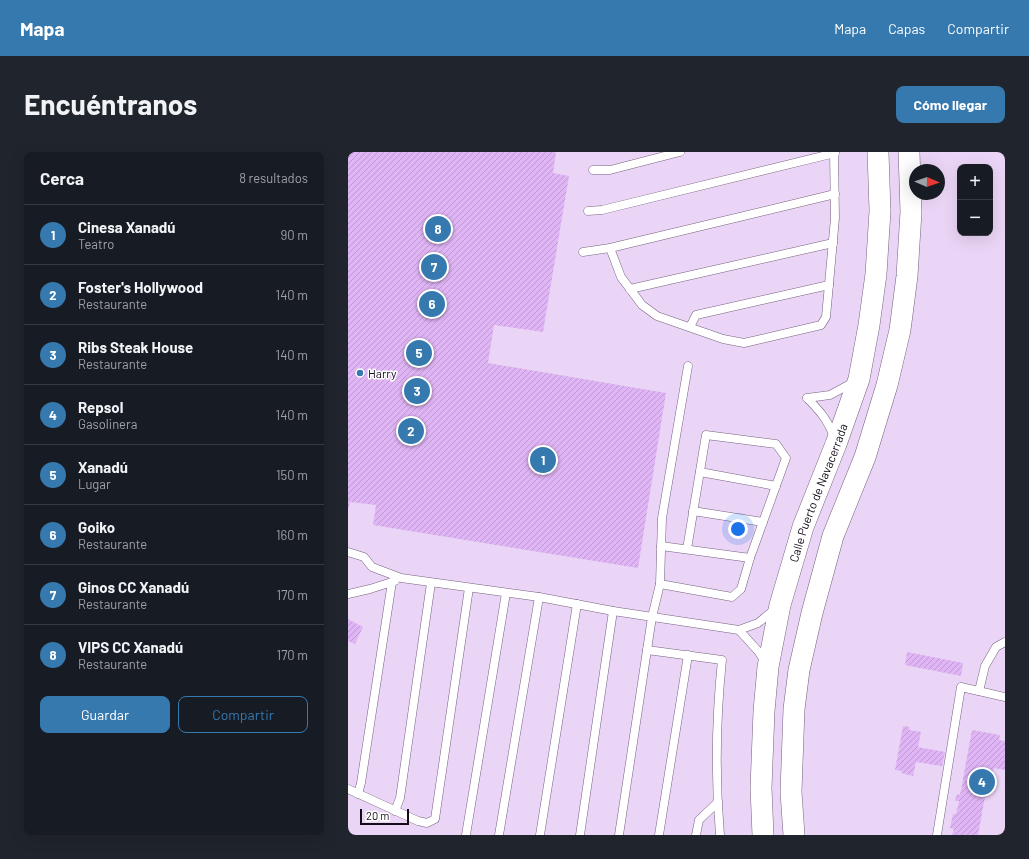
<!DOCTYPE html>
<html lang="es">
<head>
<meta charset="utf-8">
<style>
  :root { --surface:#171b24; --page:#20242c; --text:#f1f3f6; --muted:#9ea1a6; --line:#363941; --accent:#3679af }
  body { margin:0; font-family:Barlow,sans-serif; background:var(--page); color:var(--text) }
  .controls { position:absolute; right:12px; top:12px; display:grid; overflow:hidden; border-radius:8px; box-shadow:0 4px 16px #0002 }
  .controls button { width:36px; height:36px; display:grid; place-items:center; padding:0; border:0; border-bottom:1px solid var(--line); background:var(--surface); color:var(--text); font:20px sans-serif }
  .compass { position:absolute; left:561px; top:12px; width:36px; height:36px; border-radius:50%; background:var(--surface); box-shadow:0 4px 16px #0002; rotate:92deg }
  .scale { position:absolute; left:12px; bottom:10px; width:49px; box-sizing:border-box; padding-left:4px; border:2px solid #140d18; border-top:0; font-size:11px; line-height:14px; white-space:nowrap; color:#140d18; -webkit-text-stroke:3px #fff; paint-order:stroke }
  .you { position:absolute; left:390px; top:377px; width:14px; height:14px; margin:-10px; border:3px solid #fff; border-radius:50%; background:#1a73e8; box-shadow:0 0 0 6px #1a73e833 }
  .badge { display:grid; place-items:center; width:26px; height:26px; border-radius:50%; background:var(--accent); color:#fff; font-size:13px; font-weight:700 }
  .pin { position:absolute; translate:-50% -50%; border:2px solid #fff; box-shadow:0 1px 4px #0006 }
  .list { margin:0; padding:0; list-style:none }
  h2 { display:flex; justify-content:space-between; align-items:center; height:52px; margin:0; padding:0 16px; font-size:17px }
  h2 small { font-size:13px; font-weight:400; color:var(--muted) }
  .list li { display:grid; grid-template-columns:26px 1fr auto; gap:12px; align-items:center; box-sizing:border-box; height:60px; padding:0 16px; border-top:1px solid var(--line) }
  .list b { display:block; font-size:15px; white-space:nowrap }
  .list p { margin:0; font-size:13px; white-space:nowrap; color:var(--muted) }
  .list em { font-size:13px; font-style:normal; color:var(--muted) }
  .actions { display:flex; gap:8px; padding:12px 16px }
  .actions a { flex:1; padding:9px 0; border:1px solid var(--accent); border-radius:8px; text-align:center; font-size:14px; color:var(--accent) }
  .actions .main { background:var(--accent); color:#fff }
  .map { position:relative; flex:none; width:657px; height:683px; overflow:hidden; border-radius:8px }
  header { display:flex; align-items:center; gap:24px; box-sizing:border-box; height:56px; padding:0 20px; background:var(--accent); color:#fff }
  header strong { font-size:19px }
  nav { display:flex; gap:22px; margin-inline-start:auto; font-size:14px }
  .intro { display:flex; align-items:center; justify-content:space-between; box-sizing:border-box; height:96px; padding:0 24px }
  h1 { margin:0; font-size:28px }
  .button { padding:10px 18px; border-radius:8px; background:var(--accent); color:#fff; font-size:14px; font-weight:700 }
  main { display:flex; gap:24px; padding:0 24px }
  aside { flex:1; background:var(--surface); border-radius:8px; box-shadow:0 4px 16px #0002 }
  .map>svg:first-child { display:block }
  .building { fill:url(#building-hatch) }
  .lines { fill:none; stroke-linecap:round; stroke-linejoin:round }
  .lane-casing { stroke:#75627f; stroke-width:9 }
  .secondary-casing { stroke:#75627f; stroke-width:22 }
  .lane { stroke:#fff; stroke-width:8 }
  .secondary { stroke:#fff; stroke-width:21 }
  .poi-dot { fill:#3679af; stroke:#fff; stroke-width:1.5 }
  .labels { text-anchor:middle; dominant-baseline:central; stroke-width:3; stroke-linejoin:round; paint-order:stroke }
  .poi-label { font-size:12px; fill:#140d18; stroke:#fff; text-anchor:start }
  .street-label { font-size:12px; fill:#140d18; stroke:#fff }
</style>
</head>
<body>
<header>
<strong>Mapa</strong>
<nav><a>Mapa</a><a>Capas</a><a>Compartir</a></nav>
</header>
<div class="intro"><h1>Encuéntranos</h1><a class="button">Cómo llegar</a></div>
<main>
<aside>
<h2>Cerca<small>8 resultados</small></h2>
<ul class="list">
<li><span class="badge">1</span><div><b>Cinesa Xanadú</b><p>Teatro</p></div><em>90 m</em></li>
<li><span class="badge">2</span><div><b>Foster's Hollywood</b><p>Restaurante</p></div><em>140 m</em></li>
<li><span class="badge">3</span><div><b>Ribs Steak House</b><p>Restaurante</p></div><em>140 m</em></li>
<li><span class="badge">4</span><div><b>Repsol</b><p>Gasolinera</p></div><em>140 m</em></li>
<li><span class="badge">5</span><div><b>Xanadú</b><p>Lugar</p></div><em>150 m</em></li>
<li><span class="badge">6</span><div><b>Goiko</b><p>Restaurante</p></div><em>160 m</em></li>
<li><span class="badge">7</span><div><b>Ginos CC Xanadú</b><p>Restaurante</p></div><em>170 m</em></li>
<li><span class="badge">8</span><div><b>VIPS CC Xanadú</b><p>Restaurante</p></div><em>170 m</em></li>
</ul>
<div class="actions"><a class="main">Guardar</a><a>Compartir</a></div>
</aside>
<div class="map">
<svg width="657" height="683" viewBox="0 0 657 683">
  <defs>
    <pattern id="building-hatch" width="6" height="6" patternUnits="userSpaceOnUse"><rect width="6" height="6" fill="#e0b5f5"/><path d="M-1 1l2-2M0 6l6-6M5 7l2-2" fill="none" stroke="#bf9ad1"/></pattern>
  </defs>
  <rect width="100%" height="100%" fill="#ebd5f6"/>
  <g class="building">
    <path d="M 0,0 L 208,0 L 205,21 L 221,24 L 195,180 L 146,173 L 140,211 L 318,241 L 290,416 L 25,373 L 28,353 L 2,350 L 0,358 Z"/>
    <path d="M 0,467 L 15,475 L 7,492 L 1,489 L 0,491 Z"/>
    <path d="M 559,500 L 615,511 L 613,524 L 557,513 Z"/>
    <path d="M 555,574 L 562,575 L 561,578 L 573,580 L 570,595 L 597,600 L 594,614 L 568,610 L 565,624 L 553,621 L 554,619 L 547,618 Z"/>
    <path d="M 624,578 L 652,583 L 651,588 L 657,589 L 657,618 L 646,616 L 643,629 L 640,628 L 630,683 L 604,683 L 606,677 L 602,676 L 605,662 L 608,662 L 611,649 L 607,649 L 609,642 L 612,643 Z"/>
  </g>
  <g class="lines">
    <defs>
      <g id="lane">
        <path d="M 245,18 L 262,18 L 332,0"/>
        <path d="M 240,59 L 254,58 L 487,1"/>
        <path d="M 262,96 L 273,125 L 294,153 L 309,164 L 375,187 L 396,191 L 473,173 L 478,165 L 487,66 L 486,0"/>
        <path d="M 235,100 L 262,96 L 487,42"/>
        <path d="M 282,137 L 485,91"/>
        <path d="M 342,175 L 348,163 L 481,133"/>
        <path d="M 459,246 L 482,243 L 506,230"/>
        <path d="M 459,246 C 471,258 481,269 486,286"/>
        <path d="M 352,320 L 428,334"/>
        <path d="M 345,359 L 415,370"/>
        <path d="M 313,394 L 402,406"/>
        <path d="M 0,400 L 16,405 L 24,415 L 53,426 L 191,445 L 265,459 L 391,478 L 410,471 L 427,457"/>
        <path d="M 312,432 L 384,445 L 393,437 L 402,406 L 438,306 L 428,292 L 358,283 L 339,397"/>
        <path d="M 0,442 L 22,437 L 47,429"/>
        <path d="M 391,478 L 410,499 L 418,511"/>
        <path d="M 299,498 L 374,508 C 368,566 367,625 372,683"/>
        <path d="M 631,539 L 637,514 L 648,495 L 657,490"/>
        <path d="M 0,637 L 70,669 L 79,671 L 87,667 L 121,436"/>
        <path d="M 10,642 L 13,631 L 44,430"/>
        <path d="M 47,659 L 52,646 L 83,431"/>
        <path d="M 118,683 L 158,441"/>
        <path d="M 151,683 L 191,445"/>
        <path d="M 192,683 L 229,452"/>
        <path d="M 232,683 L 265,459"/>
        <path d="M 271,683 L 304,465 L 312,432 L 314,366 L 340,214"/>
        <path d="M 311,683 L 340,503"/>
        <path d="M 348,683 L 351,668 L 370,650"/>
        <path d="M 589,683 L 613,535 L 657,545"/>
      </g>
      <g id="secondary">
        <path id="s1" d="M 415,683 L 413,636 L 416,559 L 420,515 L 432,453 L 455,375 L 488,292 L 511,227 L 521,173 L 528,122 L 532,59 L 530,0"/>
        <path d="M 446,683 L 443,640 L 446,557 L 451,518 L 464,461 L 485,384 L 517,305 L 539,233 L 552,178 L 559,124 L 563,60 L 561,0"/>
      </g>
    </defs>
    <use href="#lane" class="lane-casing"/>
    <use href="#secondary" class="secondary-casing"/>
    <use href="#lane" class="lane"/>
    <use href="#secondary" class="secondary"/>
  </g>
  <circle class="poi-dot" cx="12" cy="221" r="4"/>
  <g class="labels">
    <g class="poi-label">
      <text x="20" y="221">Harry</text>
    </g>
    <g class="street-label">
      <text stroke="none"><textPath href="#s1" startOffset="350">Calle Puerto de Navacerrada</textPath></text>
    </g>
  </g>
</svg>
<div class="controls">
<button>+</button>
<button>−</button>
</div>
<svg class="compass" viewBox="-18 -18 36 36"><path d="M0-13l5 13h-10z" fill="#e53935"/><path d="M0 13l5-13h-10z" fill="#9ea1a6"/></svg>
<div class="scale">20 m</div>
<div class="you"></div>
<div class="pin badge" style="left:195px;top:308px">1</div>
<div class="pin badge" style="left:63px;top:279px">2</div>
<div class="pin badge" style="left:69px;top:239px">3</div>
<div class="pin badge" style="left:634px;top:630px">4</div>
<div class="pin badge" style="left:71px;top:201px">5</div>
<div class="pin badge" style="left:84px;top:152px">6</div>
<div class="pin badge" style="left:86px;top:115px">7</div>
<div class="pin badge" style="left:90px;top:77px">8</div>
</div>
</main>
</body>
</html>
